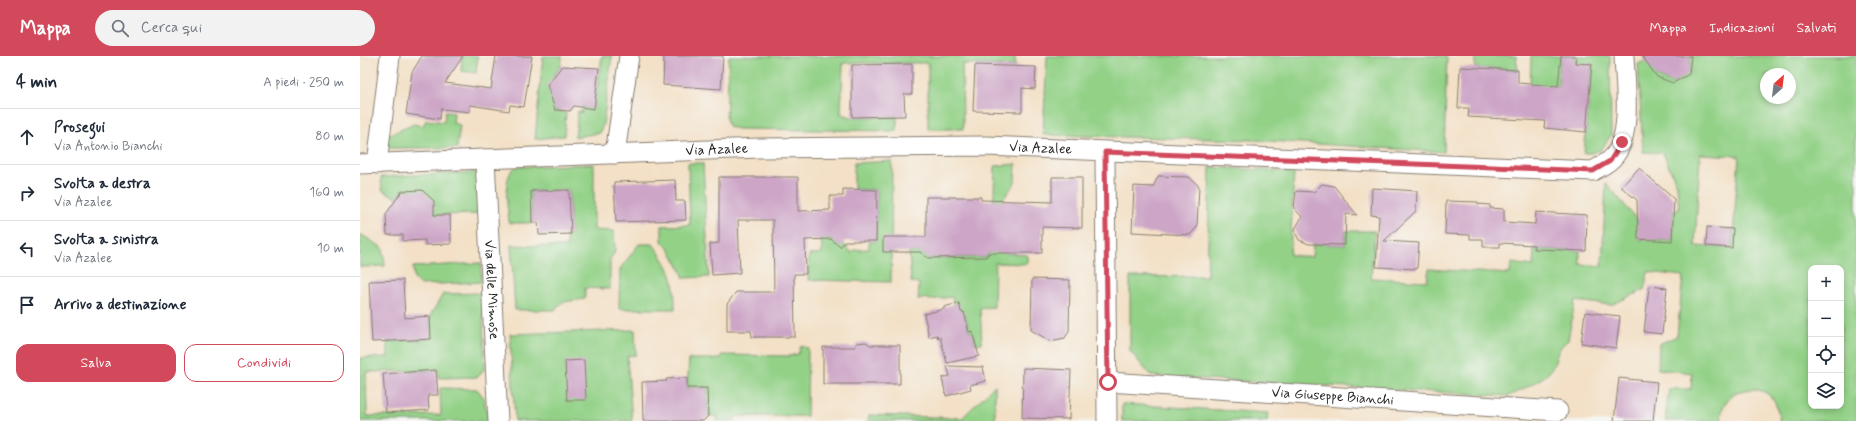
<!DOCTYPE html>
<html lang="it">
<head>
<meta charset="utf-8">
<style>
  :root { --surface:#fff; --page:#f2f2f3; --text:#1f2937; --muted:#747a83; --line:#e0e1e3; --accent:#d1495b }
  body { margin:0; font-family:Mynerve,sans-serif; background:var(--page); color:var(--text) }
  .controls { position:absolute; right:12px; bottom:12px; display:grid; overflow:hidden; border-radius:8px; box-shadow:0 2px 6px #0003 }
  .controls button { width:36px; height:36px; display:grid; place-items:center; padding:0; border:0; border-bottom:1px solid var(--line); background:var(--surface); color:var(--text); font:20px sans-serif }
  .compass { position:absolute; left:1400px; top:12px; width:36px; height:36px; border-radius:50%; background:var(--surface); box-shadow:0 2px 6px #0003; rotate:28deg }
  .stop { position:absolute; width:12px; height:12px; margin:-9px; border:3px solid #d1495b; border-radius:50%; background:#fff }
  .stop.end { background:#d1495b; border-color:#fff; box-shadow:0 1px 4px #0008 }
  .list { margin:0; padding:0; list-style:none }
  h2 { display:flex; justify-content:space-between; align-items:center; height:52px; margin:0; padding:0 16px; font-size:17px }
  h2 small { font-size:13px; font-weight:400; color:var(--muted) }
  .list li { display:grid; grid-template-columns:26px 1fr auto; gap:12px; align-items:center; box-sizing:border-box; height:56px; padding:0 16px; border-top:1px solid var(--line) }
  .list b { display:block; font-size:15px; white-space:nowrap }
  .list p { margin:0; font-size:13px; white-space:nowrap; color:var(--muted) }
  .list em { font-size:13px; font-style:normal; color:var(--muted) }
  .actions { display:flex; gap:8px; padding:12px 16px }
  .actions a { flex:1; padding:9px 0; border:1px solid var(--accent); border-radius:12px; text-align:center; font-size:14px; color:var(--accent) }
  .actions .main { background:var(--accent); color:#fff }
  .icon { flex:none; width:22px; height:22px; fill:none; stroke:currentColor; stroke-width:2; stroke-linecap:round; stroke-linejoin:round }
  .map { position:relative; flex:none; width:1496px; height:365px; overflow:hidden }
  header { display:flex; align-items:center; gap:24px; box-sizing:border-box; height:56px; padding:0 20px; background:var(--accent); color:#fff }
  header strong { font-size:19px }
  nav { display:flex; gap:22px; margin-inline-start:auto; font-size:14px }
  .search { width:280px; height:36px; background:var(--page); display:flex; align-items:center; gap:10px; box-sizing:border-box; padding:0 14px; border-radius:22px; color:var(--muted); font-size:15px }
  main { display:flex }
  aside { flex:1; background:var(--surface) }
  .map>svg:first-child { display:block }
  .green { fill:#93d187; stroke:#587652; fill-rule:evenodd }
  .building { fill:#cda6c7 }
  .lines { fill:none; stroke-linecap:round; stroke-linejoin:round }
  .street-casing { stroke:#887e71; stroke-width:21 }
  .street { stroke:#fff; stroke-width:19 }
  .route { stroke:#d1495b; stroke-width:5 }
  .labels { text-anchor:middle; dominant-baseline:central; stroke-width:4; stroke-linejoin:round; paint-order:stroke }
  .street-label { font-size:14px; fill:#1c1c1c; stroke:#f6f6f2 }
</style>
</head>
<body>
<header>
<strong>Mappa</strong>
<div class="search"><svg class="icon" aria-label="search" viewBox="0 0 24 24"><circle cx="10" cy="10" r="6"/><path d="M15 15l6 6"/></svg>Cerca qui</div>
<nav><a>Mappa</a><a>Indicazioni</a><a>Salvati</a></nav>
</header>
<main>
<aside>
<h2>4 min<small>A piedi · 250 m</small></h2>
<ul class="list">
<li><svg class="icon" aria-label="ahead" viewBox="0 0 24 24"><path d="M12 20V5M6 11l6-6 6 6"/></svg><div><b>Prosegui</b><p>Via Antonio Bianchi</p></div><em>80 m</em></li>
<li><svg class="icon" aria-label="right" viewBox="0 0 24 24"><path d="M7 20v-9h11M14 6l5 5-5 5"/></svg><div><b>Svolta a destra</b><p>Via Azalee</p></div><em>160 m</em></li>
<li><svg class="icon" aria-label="left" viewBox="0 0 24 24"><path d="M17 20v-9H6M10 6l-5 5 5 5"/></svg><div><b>Svolta a sinistra</b><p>Via Azalee</p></div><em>10 m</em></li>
<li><svg class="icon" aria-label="arrive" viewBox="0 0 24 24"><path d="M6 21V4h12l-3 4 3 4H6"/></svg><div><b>Arrivo a destinazione</b></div></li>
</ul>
<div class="actions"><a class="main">Salva</a><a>Condividi</a></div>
</aside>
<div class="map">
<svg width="1496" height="365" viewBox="0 0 1496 365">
  <rect width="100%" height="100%" fill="#f6f6f2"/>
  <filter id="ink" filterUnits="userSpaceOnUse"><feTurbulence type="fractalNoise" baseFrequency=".025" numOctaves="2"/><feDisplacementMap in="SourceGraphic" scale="8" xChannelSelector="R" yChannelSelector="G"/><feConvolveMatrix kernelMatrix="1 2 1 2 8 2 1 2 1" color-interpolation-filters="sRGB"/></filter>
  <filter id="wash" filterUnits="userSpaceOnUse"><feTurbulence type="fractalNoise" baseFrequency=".012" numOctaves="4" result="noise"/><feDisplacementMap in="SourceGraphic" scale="16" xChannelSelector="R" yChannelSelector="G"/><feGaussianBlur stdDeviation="0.9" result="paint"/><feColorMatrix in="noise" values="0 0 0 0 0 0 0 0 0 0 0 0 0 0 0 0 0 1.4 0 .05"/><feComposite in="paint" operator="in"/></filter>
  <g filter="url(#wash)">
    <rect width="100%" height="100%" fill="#f3e0c6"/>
    <g class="green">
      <path d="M 102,0 L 118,0 L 116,17 L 101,15 Z"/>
      <path d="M 183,0 L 202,0 C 202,14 198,10 194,20 C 191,30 192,44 195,54 L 206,57 L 204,80 L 175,83 Z"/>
      <path d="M 242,0 L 252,0 L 243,69 L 239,77 L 215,81 L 218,55 L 222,57 L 222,51 L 234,52 Z"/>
      <path d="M 369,0 L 655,0 L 655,10 L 602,8 L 603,73 L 568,73 L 568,7 L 483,7 L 481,58 L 492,61 L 537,61 L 537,75 L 378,73 L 369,71 L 366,63 Z"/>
      <path d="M 687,0 L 1087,0 L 1084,96 L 893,84 L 683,79 Z"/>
      <path d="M 1115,0 L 1156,0 L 1158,14 L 1115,12 Z"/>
      <path d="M 1171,0 L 1201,0 L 1198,30 L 1170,31 Z"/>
      <path d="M 1216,0 L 1250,0 L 1251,79 L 1241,94 L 1232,97 L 1224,97 L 1232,8 L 1215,7 Z"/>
      <path d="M 1331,0 L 1496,0 L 1496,365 L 1419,365 C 1420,361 1419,357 1417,353 C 1409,319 1356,333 1362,365 L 1305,365 L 1309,333 L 1331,333 L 1332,317 L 1298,313 L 1299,288 L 1317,280 L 1323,220 L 1288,216 L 1284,234 L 1251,249 L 1215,245 L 1208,284 C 1194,295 1199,301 1191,314 C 1186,322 1158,336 1148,340 L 791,320 L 770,295 L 770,221 L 847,220 L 850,111 L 934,116 L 930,199 L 952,201 L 953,188 L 985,189 L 986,175 L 1015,175 L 1011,222 L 1067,225 L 1069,213 L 1150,218 L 1151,207 L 1173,210 L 1174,193 L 1220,195 L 1220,208 L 1242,210 L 1246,127 L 1278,165 L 1279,183 L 1312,185 L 1313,154 L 1319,154 L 1317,129 L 1303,97 L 1283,96 L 1278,8 L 1289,3 L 1297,21 L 1313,27 L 1329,17 ZM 1406,18 L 1430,18 L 1430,42 L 1406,42 ZM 1340,98 L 1379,100 L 1372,192 L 1335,190 ZM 1451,212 L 1481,212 L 1481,350 L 1451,350 Z"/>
      <path d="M 85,56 L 94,57 L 93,67 L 100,69 L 97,92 L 26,92 L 27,80 L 54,68 L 63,70 L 66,64 L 84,66 Z"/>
      <path d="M 532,105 L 531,226 L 448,224 L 449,199 L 462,197 L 461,183 L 470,183 L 475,187 L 483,187 L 491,197 L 495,194 L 509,193 L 509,185 L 516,185 L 517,134 L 494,133 L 494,107 Z"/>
      <path d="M 328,107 L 343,107 L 349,221 L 324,222 C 318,207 312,196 302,185 L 302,170 L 330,169 Z"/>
      <path d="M 234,108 L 234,174 L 254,175 L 255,196 L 250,203 L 250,233 L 225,232 L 225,243 L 203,246 L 195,254 L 155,254 L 151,189 L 207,191 L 206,178 L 211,178 L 209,134 L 171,135 L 172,167 L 149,167 C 148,151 141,120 156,111 Z"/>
      <path d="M 656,108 L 655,127 L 644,142 L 646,197 L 667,199 L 667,208 L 635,207 L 634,251 L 620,252 L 622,287 L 616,288 L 612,275 L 609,276 L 605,258 L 594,248 L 592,241 L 569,244 L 567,242 L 558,244 L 559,227 L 551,226 L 549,196 L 560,196 L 568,202 L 627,201 L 632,191 L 635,110 Z"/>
      <path d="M 116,116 L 120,158 L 74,159 L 73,145 L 42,135 L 37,142 L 22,134 L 21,121 Z"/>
      <path d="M 0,178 L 23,192 L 25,210 L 0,211 Z"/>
      <path d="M 279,188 L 293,188 C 311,213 315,222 315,253 L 259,253 L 260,213 Z"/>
      <path d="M 121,207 L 121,226 L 60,229 L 54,223 L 53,211 Z"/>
      <path d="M 122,237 L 125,312 L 118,321 L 79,322 L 78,314 L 6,316 L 7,360 L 81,359 L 80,332 L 117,333 L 124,342 L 128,365 L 0,365 L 0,302 L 28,301 L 27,286 L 71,283 L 70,260 L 83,238 Z"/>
      <path d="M 275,274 L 276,299 L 267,300 L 272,365 L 155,365 L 150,278 Z"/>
      <path d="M 441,290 L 448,292 L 447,360 L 375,360 L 375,365 L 357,365 L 358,360 L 348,360 L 347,332 L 327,332 L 329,303 L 361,303 L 361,299 L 429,300 L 438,298 Z"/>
      <path d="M 635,329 L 635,365 L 508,365 L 509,359 L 602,362 Z"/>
      <path d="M 762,348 L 908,357 L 907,365 L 762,365 Z"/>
    </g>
    <g id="blocks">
      <g class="building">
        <path d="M 62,0 L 103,0 L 85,27 L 131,33 L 136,0 L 172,0 L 164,51 L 150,49 L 149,55 L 110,49 L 110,56 L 81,53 L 80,63 L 46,58 L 52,16 Z"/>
        <path d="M 304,0 L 363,0 L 361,33 L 303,29 Z"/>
        <path d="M 1201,0 L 1216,0 L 1215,7 L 1232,8 L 1226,76 L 1184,72 L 1185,65 L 1108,61 L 1109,52 L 1098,52 L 1100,11 L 1158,14 L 1158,27 L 1198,30 Z"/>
        <path d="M 1282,0 L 1331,0 L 1329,18 L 1313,27 L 1297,21 Z"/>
        <path d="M 552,8 L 552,38 L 544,38 L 545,60 L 492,61 L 492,9 Z"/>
        <path d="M 615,9 L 676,11 L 675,33 L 662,32 L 662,56 L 613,55 Z"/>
        <path d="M 202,10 L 239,12 L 234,53 L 214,50 L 210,55 L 195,54 L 187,29 Z"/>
        <path d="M 1279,112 L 1314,143 L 1312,185 L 1278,183 L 1277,144 L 1261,131 Z"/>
        <path d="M 798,120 L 829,121 L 839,130 L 837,171 L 830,179 L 772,176 L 774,130 L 793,131 Z"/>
        <path d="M 359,121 L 438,121 L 438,155 L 470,154 L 470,140 L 483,140 L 483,133 L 517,134 L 516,185 L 485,185 L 480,191 L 471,183 L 445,184 L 446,218 L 434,218 L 435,281 L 392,281 L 391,275 L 367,275 L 367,248 L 376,236 L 414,236 L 413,164 L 378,164 L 380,217 L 352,219 L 350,188 L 359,187 Z"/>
        <path d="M 692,121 L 722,121 L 722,172 L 682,171 L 682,197 L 629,197 L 626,201 L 568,202 L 560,196 L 523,196 L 523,181 L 566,181 L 566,141 L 621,141 L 621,144 L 692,146 Z"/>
        <path d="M 315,124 L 316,145 L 325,145 L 326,164 L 256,166 L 254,126 Z"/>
        <path d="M 962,128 L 974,130 L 997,159 L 986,158 L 985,189 L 949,188 L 939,184 L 936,178 L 935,173 L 942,161 L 934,152 L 936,135 L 954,136 Z"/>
        <path d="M 1012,132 L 1057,135 L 1056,155 L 1024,185 L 1059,187 L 1057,213 L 1016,211 L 1019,160 L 1011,159 Z"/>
        <path d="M 62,134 L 74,145 L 74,159 L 90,159 L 91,188 L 65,189 L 65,184 L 43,185 L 43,179 L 27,179 L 26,158 L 42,135 Z"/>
        <path d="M 209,134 L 211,178 L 179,179 L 178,166 L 172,167 L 171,135 Z"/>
        <path d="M 1086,145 L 1118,146 L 1118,148 L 1130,149 L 1130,152 L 1144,153 L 1144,166 L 1175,168 L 1176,156 L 1227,159 L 1226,195 L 1174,193 L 1174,189 L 1140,187 L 1140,191 L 1123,191 L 1123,183 L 1110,183 L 1110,179 L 1085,178 Z"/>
        <path d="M 1347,171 L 1373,173 L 1372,192 L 1346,190 Z"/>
        <path d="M 672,223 L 710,224 L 709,275 L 705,282 L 690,285 L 671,274 Z"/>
        <path d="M 43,224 L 45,262 L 70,260 L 71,283 L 12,286 L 9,225 Z"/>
        <path d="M 1289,230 L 1307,232 L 1302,278 L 1284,276 Z"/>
        <path d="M 599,247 L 601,256 L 604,256 L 609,276 L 612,275 L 619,300 L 587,307 L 580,281 L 578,282 L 577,279 L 569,281 L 564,258 L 584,253 L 584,251 Z"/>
        <path d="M 1225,256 L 1260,260 L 1256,292 L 1221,287 Z"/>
        <path d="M 506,286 L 510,289 L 540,289 L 540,328 L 463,328 L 463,291 L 495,291 L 497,287 Z"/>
        <path d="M 224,304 L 226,344 L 207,344 L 205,305 Z"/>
        <path d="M 587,310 L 623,311 L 626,325 L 610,329 L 611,333 L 586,340 L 582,322 L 590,320 Z"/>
        <path d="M 663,312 L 711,314 L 709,363 L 662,362 Z"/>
        <path d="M 76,314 L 78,339 L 68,339 L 69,354 L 26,357 L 23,318 Z"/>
        <path d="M 327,322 L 327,332 L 347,332 L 348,360 L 343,365 L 283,365 L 282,326 L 307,325 L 306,323 Z"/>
        <path d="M 1259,322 L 1297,326 L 1293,365 L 1254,365 Z"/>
      </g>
    </g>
  </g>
  <g filter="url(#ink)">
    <use href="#blocks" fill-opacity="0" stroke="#887e71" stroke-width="1"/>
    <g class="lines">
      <defs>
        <g id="street">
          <path d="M 745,96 L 747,365"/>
          <path d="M 255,98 L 269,0"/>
          <path id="s1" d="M 125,103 L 138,365"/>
          <path id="s2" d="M 0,108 L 398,92 L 626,90 L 1233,115 C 1238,112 1244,109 1249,105 C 1274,86 1265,29 1264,0"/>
          <path d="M 17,108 L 30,0"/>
          <path id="s3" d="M 748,326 L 1198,355"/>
        </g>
      </defs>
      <use href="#street" class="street-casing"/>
      <use href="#street" class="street"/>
    </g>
  </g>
  <g class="lines" filter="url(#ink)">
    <path class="route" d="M 748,326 L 745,96 L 1233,115 L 1250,105 L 1262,86"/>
  </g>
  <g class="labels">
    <g class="street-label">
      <text stroke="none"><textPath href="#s2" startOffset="681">Via Azalee</textPath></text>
      <text stroke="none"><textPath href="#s2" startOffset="357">Via Azalee</textPath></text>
      <text stroke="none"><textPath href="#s1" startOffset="131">Via delle Mimose</textPath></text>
      <text stroke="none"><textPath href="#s3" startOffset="225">Via Giuseppe Bianchi</textPath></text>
    </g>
  </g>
</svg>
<div class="controls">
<button>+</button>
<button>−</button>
<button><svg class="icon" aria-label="locate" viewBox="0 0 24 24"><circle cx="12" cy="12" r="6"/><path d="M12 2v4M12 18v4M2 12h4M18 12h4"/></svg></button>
<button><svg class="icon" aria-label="layers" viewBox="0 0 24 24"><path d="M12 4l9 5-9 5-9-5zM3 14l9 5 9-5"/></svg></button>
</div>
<svg class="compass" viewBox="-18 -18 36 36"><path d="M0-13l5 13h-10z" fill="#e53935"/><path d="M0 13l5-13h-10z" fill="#747a83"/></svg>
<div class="stop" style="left:748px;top:326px"></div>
<div class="stop end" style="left:1262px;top:86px"></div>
</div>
</main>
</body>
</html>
